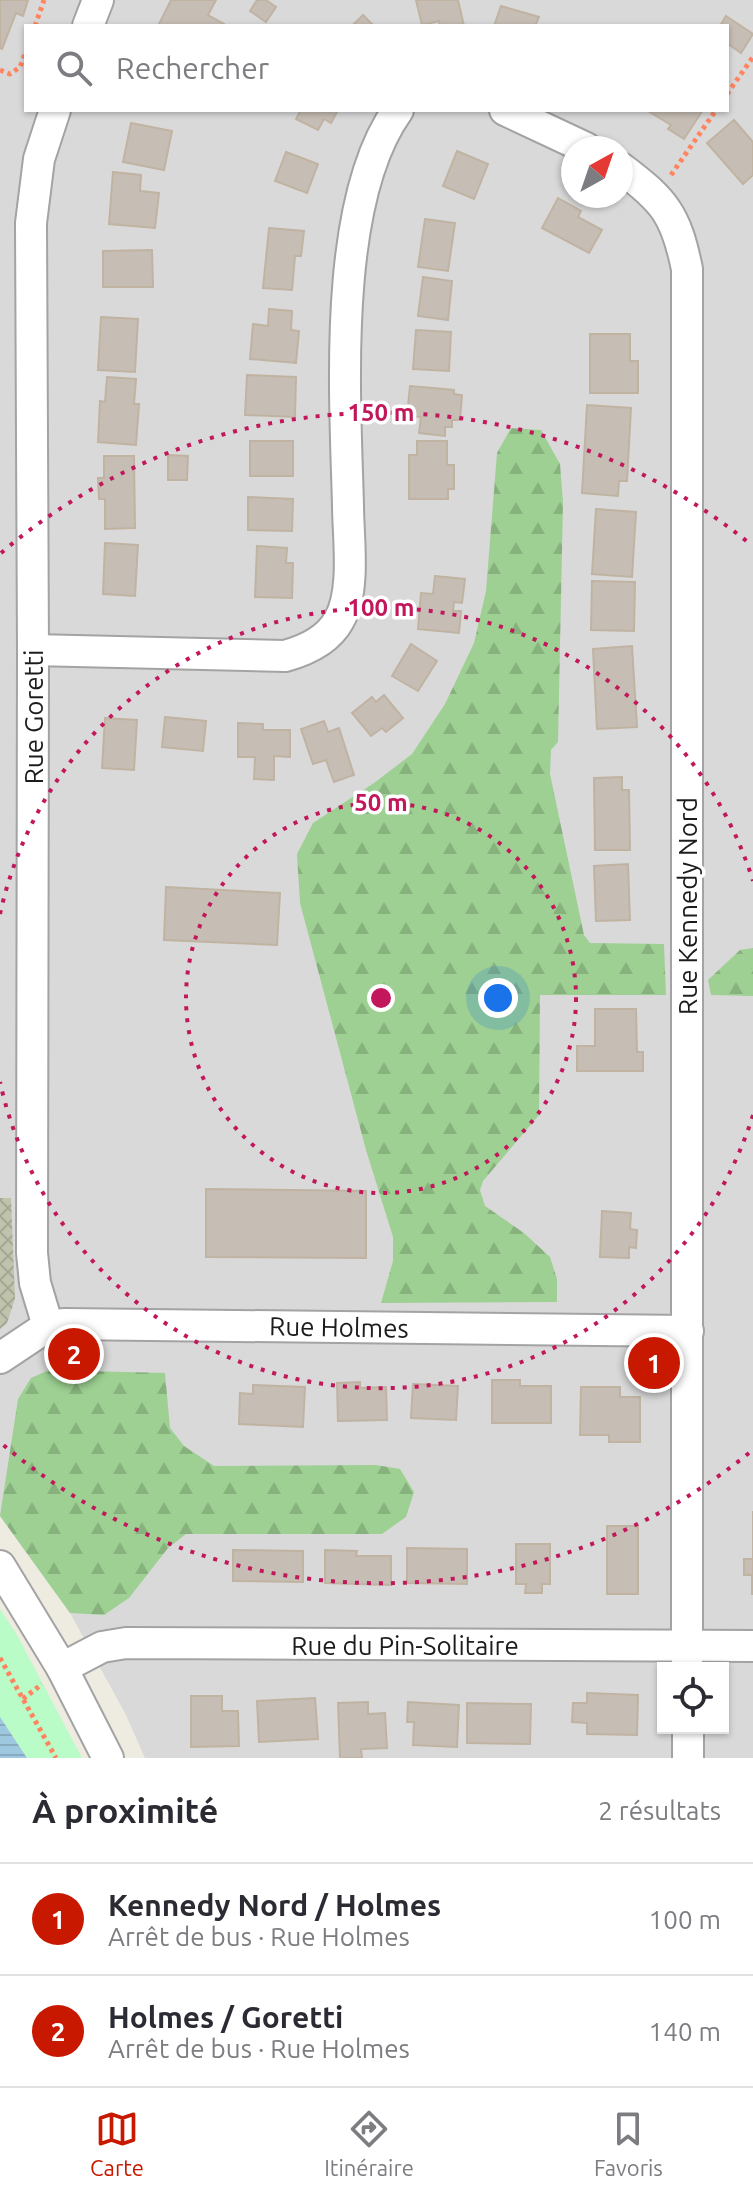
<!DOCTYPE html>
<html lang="fr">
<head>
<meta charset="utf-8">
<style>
  :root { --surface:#fff; --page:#f2f2f3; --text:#2b2b33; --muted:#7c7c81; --line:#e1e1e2; --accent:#c81900 }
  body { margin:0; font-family:Ubuntu,sans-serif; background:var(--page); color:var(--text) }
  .controls { position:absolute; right:24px; bottom:24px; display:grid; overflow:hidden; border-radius:0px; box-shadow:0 2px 6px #0004 }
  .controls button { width:72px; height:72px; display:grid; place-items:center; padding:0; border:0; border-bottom:2px solid var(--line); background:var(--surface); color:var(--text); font:40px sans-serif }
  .compass { position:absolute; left:561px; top:136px; width:72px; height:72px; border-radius:50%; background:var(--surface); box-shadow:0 2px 6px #0004; rotate:40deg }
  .you { position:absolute; left:498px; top:998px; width:28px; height:28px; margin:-20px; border:6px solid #fff; border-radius:50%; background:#1a73e8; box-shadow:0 0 0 12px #1a73e833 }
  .badge { display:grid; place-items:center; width:52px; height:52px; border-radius:50%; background:var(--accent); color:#fff; font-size:26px; font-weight:700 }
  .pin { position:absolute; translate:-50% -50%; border:4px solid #fff; box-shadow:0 2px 8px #0006 }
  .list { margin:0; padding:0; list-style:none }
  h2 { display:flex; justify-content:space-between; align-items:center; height:104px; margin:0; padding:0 32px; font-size:34px }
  h2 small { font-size:26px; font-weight:400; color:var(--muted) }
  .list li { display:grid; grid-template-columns:52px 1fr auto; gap:24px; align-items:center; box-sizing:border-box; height:112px; padding:0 32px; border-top:2px solid var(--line) }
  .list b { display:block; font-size:30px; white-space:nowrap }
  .list p { margin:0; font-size:26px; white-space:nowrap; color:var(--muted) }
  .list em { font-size:26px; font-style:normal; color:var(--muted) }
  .icon { flex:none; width:44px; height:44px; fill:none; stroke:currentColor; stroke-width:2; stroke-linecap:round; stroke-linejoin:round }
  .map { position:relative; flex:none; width:753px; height:1758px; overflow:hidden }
  .search { position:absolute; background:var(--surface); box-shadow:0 2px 6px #0004; left:24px; right:24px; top:24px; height:88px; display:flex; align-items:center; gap:20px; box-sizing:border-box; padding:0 28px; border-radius:0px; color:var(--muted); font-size:30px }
  .sheet { height:328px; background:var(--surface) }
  nav { display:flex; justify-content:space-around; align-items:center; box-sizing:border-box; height:112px; border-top:2px solid var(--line); background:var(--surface); font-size:22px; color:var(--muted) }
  nav a { display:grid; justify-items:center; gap:4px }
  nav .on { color:var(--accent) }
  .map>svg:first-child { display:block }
  .residential { fill:#dad9d9; fill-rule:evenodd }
  .construction { fill:url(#construction-cross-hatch) }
  .forest { fill:url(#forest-firs) }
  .park { fill:#b9fcc7 }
  .water { fill:url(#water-rules) }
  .building { fill:#c6beb4; stroke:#c0b3a2; stroke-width:2 }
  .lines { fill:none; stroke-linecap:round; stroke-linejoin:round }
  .minor-casing { stroke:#a3a3a3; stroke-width:34 }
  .path { stroke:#ff8561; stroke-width:5; stroke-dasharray:4 4; stroke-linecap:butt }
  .minor { stroke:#fff; stroke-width:30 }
  .ring { fill:none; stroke:#c2185b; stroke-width:4; stroke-dasharray:4 8 }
  .labels { text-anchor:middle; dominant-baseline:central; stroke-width:7; stroke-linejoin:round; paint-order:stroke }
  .street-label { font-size:26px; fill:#1c1c1c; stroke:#fff }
  .centre { fill:#c2185b; stroke:#fff; stroke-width:4 }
  .ring-label { font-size:24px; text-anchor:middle; font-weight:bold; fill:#c2185b; stroke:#fff; stroke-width:7; stroke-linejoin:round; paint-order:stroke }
</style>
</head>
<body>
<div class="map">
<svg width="753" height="1758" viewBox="0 0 753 1758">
  <defs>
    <pattern id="construction-cross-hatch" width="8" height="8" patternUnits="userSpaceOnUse" patternTransform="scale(2)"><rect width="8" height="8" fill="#c0c3ac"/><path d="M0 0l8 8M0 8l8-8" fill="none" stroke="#a4a793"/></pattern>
    <pattern id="forest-firs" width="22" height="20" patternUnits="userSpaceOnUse" patternTransform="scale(2)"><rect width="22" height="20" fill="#9dd092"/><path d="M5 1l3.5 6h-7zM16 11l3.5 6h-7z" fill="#87b27d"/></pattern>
    <pattern id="water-rules" width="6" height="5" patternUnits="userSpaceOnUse" patternTransform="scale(2)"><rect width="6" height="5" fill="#9ec8df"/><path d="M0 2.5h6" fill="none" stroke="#88abbf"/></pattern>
  </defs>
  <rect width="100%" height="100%" fill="#eeebe1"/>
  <path class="residential" d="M 0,0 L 753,0 L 753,1758 L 145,1758 L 125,1713 L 70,1613 L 0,1516 ZM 26,26 L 727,26 L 727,110 L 26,110 ZM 573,148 L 621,148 L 621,196 L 573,196 ZM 663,1668 L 723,1668 L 723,1728 L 663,1728 Z"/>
  <path class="construction" d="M 0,1198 L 11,1198 L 15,1299 L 7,1323 L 0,1329 Z"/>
  <g class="forest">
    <path d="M 511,428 L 541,430 L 560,464 L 563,502 L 558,742 L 551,750 L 550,774 L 584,935 L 590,943 L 664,944 L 666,995 L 540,995 L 539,1115 L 483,1181 L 480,1190 L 485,1206 L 524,1233 L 550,1257 L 557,1279 L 557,1302 L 381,1303 L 393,1261 L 393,1237 L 366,1150 L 300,903 L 297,854 L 313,823 L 374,783 L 412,754 L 445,704 L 474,643 L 486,591 L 497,453 Z"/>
    <path d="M 753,948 L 753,996 L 711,995 L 708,980 L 740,950 Z"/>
    <path d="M 49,1370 L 165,1373 L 170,1428 L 184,1446 L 214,1466 L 376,1465 L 400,1469 L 414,1492 L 406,1517 L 382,1534 L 186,1534 L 168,1548 L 129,1598 L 104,1615 L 70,1613 L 0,1516 L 18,1399 L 31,1378 Z"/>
  </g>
  <path class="park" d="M 0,1609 L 17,1635 L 82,1758 L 27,1758 L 0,1717 Z"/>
  <path class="water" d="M 0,1717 L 27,1758 L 0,1758 Z"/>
  <g class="building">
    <path d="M 0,0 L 28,0 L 23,16 L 16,13 L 2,49 L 0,48 Z"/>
    <path d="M 171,0 L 216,0 L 208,15 L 224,24 L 223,26 L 158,26 Z"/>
    <path d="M 257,0 L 266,0 L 276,7 L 266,22 L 250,11 Z"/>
    <path d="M 416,0 L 458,0 L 464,26 L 440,26 L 439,21 L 422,25 Z"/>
    <path d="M 501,6 L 539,17 L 535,26 L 494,26 Z"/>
    <path d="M 363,15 L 374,26 L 352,26 Z"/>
    <path d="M 726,16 L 753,34 L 741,53 L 727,43 L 727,26 L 720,26 Z"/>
    <path d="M 301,110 L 338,110 L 331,123 L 324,119 L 318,130 L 296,119 Z"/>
    <path d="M 703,110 L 684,139 L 668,129 L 671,125 L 648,111 Z"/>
    <path d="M 734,120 L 753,142 L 753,175 L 743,184 L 707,143 Z"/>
    <path d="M 131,123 L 172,131 L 164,170 L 123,162 Z"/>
    <path d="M 457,151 L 488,164 L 474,199 L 443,186 Z"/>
    <path d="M 286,152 L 318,164 L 307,193 L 275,181 Z"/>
    <path d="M 113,172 L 141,175 L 140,191 L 159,193 L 155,228 L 109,224 Z"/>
    <path d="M 558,198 L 581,211 L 578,217 L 602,230 L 589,253 L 542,228 Z"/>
    <path d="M 425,219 L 455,223 L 448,271 L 418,267 Z"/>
    <path d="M 269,228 L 304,231 L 301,256 L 295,256 L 292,290 L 263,288 Z"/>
    <path d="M 152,250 L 153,287 L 103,287 L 103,251 Z"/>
    <path d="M 423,277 L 452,281 L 448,320 L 418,316 Z"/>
    <path d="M 269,309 L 292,311 L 291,330 L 299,331 L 296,363 L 250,359 L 253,324 L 268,326 Z"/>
    <path d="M 101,317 L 138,319 L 135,372 L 98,370 Z"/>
    <path d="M 416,330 L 451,332 L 449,371 L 413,369 Z"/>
    <path d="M 590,334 L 630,334 L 630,361 L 638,361 L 638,393 L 590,393 Z"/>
    <path d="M 247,375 L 296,377 L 295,417 L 245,415 Z"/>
    <path d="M 107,377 L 136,379 L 134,404 L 139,404 L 136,445 L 98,442 L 100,401 L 105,402 Z"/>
    <path d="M 410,386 L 454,390 L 454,394 L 462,395 L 460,420 L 452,420 L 452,427 L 445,427 L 445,436 L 419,433 L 421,417 L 407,416 Z"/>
    <path d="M 587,405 L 631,408 L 627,481 L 619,481 L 618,496 L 582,493 Z"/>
    <rect x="250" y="441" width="43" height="35"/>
    <path d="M 417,441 L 447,441 L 447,465 L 454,465 L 454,489 L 448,489 L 448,499 L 409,499 L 409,455 L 417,455 Z"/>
    <path d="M 168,455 L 188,456 L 187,480 L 168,480 Z"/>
    <path d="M 104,456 L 134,456 L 135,528 L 105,529 L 105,499 L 99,499 L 98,478 L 104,478 Z"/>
    <path d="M 248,497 L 293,499 L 292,531 L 248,530 Z"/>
    <path d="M 596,509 L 636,512 L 632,577 L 592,574 Z"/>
    <path d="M 105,543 L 138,545 L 135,596 L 103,594 Z"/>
    <path d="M 257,546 L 287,548 L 286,563 L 293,563 L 292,598 L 255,597 Z"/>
    <path d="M 435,576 L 465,579 L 462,603 L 454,602 L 453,611 L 461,611 L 459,633 L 418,629 L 421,593 L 433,594 Z"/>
    <path d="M 592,581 L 635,582 L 634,631 L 591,630 Z"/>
    <path d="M 411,644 L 437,661 L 418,691 L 392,676 Z"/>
    <path d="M 632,646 L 637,727 L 597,729 L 593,649 Z"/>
    <path d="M 384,695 L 403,718 L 386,732 L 382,728 L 371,736 L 352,713 L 372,697 L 376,702 Z"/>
    <path d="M 165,717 L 206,721 L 203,751 L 162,747 Z"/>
    <path d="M 105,718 L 137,720 L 134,770 L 102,768 Z"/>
    <path d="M 324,721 L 328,732 L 339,728 L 354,775 L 334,782 L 326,760 L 313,764 L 301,729 Z"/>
    <path d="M 238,723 L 263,724 L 263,730 L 290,730 L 290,757 L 274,756 L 274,780 L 254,779 L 255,757 L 238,757 Z"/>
    <path d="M 622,777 L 622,790 L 629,790 L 630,850 L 595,850 L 594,778 Z"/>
    <path d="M 628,864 L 630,920 L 596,921 L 594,866 Z"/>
    <path d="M 166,887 L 280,893 L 277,945 L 164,940 Z"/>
    <path d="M 595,1009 L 636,1009 L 637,1052 L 643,1052 L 643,1071 L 577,1071 L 577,1046 L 595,1046 Z"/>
    <path d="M 206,1189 L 366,1191 L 366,1258 L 206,1257 Z"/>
    <path d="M 602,1211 L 631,1213 L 630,1229 L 637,1230 L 636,1248 L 629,1247 L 629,1258 L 600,1257 Z"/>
    <path d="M 492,1380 L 520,1380 L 520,1386 L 551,1386 L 551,1423 L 492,1423 Z"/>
    <path d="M 360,1382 L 360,1388 L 386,1387 L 387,1420 L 338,1421 L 337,1383 Z"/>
    <path d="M 413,1384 L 458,1386 L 456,1420 L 411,1418 Z"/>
    <path d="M 253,1385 L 305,1387 L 303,1427 L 239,1424 L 240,1393 L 253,1394 Z"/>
    <path d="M 581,1387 L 620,1387 L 620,1397 L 640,1397 L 640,1442 L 609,1442 L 609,1435 L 580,1435 Z"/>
    <path d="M 753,1511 L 753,1594 L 752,1594 L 752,1575 L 744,1575 L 744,1559 L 753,1559 Z"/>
    <rect x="607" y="1526" width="31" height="68"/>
    <path d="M 516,1544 L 550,1544 L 550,1584 L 542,1584 L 542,1593 L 525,1593 L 526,1584 L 516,1584 Z"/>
    <path d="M 407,1548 L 467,1549 L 467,1584 L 407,1583 Z"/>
    <path d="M 233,1550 L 303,1551 L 303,1582 L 233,1581 Z"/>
    <path d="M 325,1550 L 357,1551 L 356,1556 L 391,1556 L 391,1585 L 325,1583 Z"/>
    <path d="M 587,1693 L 638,1695 L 637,1735 L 587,1734 L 587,1723 L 572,1722 L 573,1703 L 587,1703 Z"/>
    <path d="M 191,1696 L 222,1696 L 222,1711 L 238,1711 L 239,1746 L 191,1747 Z"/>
    <path d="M 315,1698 L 318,1739 L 259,1742 L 257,1701 Z"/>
    <path d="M 368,1702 L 368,1714 L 385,1713 L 387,1748 L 361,1749 L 362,1758 L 340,1758 L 338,1703 Z"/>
    <path d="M 408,1702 L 459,1705 L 457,1747 L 413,1745 L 414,1722 L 407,1722 Z"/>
    <path d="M 467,1703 L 531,1704 L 530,1744 L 467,1743 Z"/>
  </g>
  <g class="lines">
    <defs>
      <g id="minor">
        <path d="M 88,26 L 98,0"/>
        <path d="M 505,110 L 586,148"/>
        <path d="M 621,168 C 665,201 676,215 687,269 L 687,1668"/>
        <path d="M 33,650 L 285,656 C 307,650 328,640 339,620 C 356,591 348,537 348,505 C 345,394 332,202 398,110"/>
        <path d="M 48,1326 L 35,1283 L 32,1253 L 33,650 L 31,223 L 39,159 L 55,110"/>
        <path d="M 0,1358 L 48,1326 L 65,1324 L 688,1331"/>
        <path d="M 0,1566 L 62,1668 L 108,1758"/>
        <path d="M 62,1668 L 102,1647 L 126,1643 L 753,1646"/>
        <path d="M 688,1728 L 688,1758"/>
      </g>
    </defs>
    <use href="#minor" class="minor-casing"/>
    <g class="path">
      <path d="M 35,26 L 44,0"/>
      <path d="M 0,70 L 10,74 L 20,67 L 26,51"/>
      <path d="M 727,94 L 753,57"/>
      <path d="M 671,175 L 716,110"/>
      <path d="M 0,1658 L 56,1758"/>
      <path d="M 23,1699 L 42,1684"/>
    </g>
    <use href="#minor" class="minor"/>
  </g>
  <g class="ring">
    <circle cx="381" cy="998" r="195"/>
    <path d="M753 1115A390 390 0 0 1 0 1082M0 914A390 390 0 0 1 753 881"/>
    <path d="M749 1453A585 585 0 0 1 1 1443M1 553A585 585 0 0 1 749 543"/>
  </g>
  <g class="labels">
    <g class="street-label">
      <text transform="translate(33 717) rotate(-90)">Rue Goretti</text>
      <text transform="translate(687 906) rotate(-90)">Rue Kennedy Nord</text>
      <text transform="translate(339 1327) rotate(1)">Rue Holmes</text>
      <text x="405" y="1645">Rue du Pin-Solitaire</text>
    </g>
  </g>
  <circle cx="381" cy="998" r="12" class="centre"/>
  <g class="ring-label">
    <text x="381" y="421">150 m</text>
    <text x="381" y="616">100 m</text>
    <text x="381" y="811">50 m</text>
  </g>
</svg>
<div class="controls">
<button><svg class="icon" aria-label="locate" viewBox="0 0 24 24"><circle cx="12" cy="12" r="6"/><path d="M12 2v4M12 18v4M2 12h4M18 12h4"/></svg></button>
</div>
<svg class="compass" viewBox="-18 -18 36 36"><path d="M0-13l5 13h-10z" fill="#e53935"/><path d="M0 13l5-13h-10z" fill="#7c7c81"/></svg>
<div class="you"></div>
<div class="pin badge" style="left:654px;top:1363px">1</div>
<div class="pin badge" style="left:74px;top:1354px">2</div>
<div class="search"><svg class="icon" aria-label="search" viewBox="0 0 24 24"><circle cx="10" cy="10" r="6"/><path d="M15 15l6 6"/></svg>Rechercher</div>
</div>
<section class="sheet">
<h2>À proximité<small>2 résultats</small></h2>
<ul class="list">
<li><span class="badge">1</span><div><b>Kennedy Nord / Holmes</b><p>Arrêt de bus · Rue Holmes</p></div><em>100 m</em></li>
<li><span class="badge">2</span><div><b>Holmes / Goretti</b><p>Arrêt de bus · Rue Holmes</p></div><em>140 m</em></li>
</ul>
</section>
<nav>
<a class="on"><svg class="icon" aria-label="map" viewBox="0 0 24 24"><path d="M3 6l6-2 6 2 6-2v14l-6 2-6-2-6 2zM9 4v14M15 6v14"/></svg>Carte</a>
<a><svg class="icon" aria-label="directions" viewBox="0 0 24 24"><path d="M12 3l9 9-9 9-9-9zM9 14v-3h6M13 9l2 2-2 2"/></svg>Itinéraire</a>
<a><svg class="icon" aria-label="saved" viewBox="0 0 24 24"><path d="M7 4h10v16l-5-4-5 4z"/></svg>Favoris</a>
</nav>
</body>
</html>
